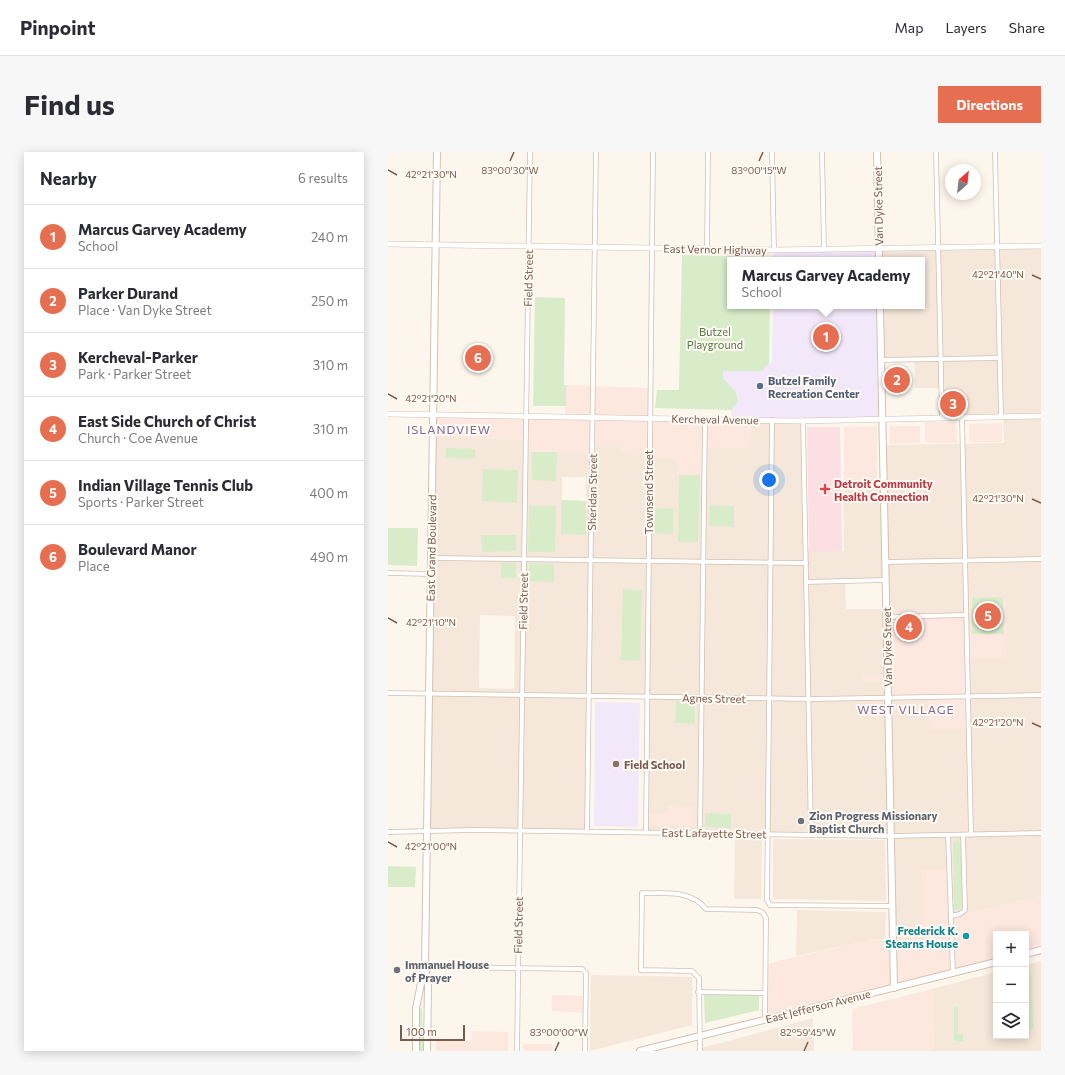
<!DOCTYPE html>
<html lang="en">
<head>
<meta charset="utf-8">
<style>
  :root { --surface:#fff; --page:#f7f7f7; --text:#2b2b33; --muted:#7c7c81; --line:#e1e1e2; --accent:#e76f51 }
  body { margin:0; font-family:Commissioner,sans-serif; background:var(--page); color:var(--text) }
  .controls { position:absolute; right:12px; bottom:12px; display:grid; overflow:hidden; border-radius:0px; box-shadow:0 2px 10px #0003 }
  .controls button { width:36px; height:36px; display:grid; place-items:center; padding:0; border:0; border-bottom:1px solid var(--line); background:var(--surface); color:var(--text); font:20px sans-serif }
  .compass { position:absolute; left:557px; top:12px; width:36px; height:36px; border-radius:50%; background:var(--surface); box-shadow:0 2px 10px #0003; rotate:27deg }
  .scale { position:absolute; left:12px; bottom:10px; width:65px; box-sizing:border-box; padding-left:4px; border:2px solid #7a5c4d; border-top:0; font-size:11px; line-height:14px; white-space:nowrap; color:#7a5c4d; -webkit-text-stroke:3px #fffaf3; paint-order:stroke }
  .you { position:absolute; left:381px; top:328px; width:14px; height:14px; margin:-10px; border:3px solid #fff; border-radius:50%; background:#1a73e8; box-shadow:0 0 0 6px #1a73e833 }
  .badge { display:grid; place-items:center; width:26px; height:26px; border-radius:50%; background:var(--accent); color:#fff; font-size:13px; font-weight:700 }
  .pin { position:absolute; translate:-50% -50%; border:2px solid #fff; box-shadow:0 1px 4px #0006 }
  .popup { position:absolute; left:339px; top:105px; width:198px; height:52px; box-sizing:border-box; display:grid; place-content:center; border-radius:0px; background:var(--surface); filter:drop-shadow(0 1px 3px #0005); font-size:13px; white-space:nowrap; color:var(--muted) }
  .popup b { font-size:15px; color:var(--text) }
  .popup::after { content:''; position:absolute; left:50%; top:100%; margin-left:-8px; border:8px solid transparent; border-top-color:var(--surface) }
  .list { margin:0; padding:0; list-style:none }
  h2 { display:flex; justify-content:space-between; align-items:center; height:52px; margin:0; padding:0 16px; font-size:17px }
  h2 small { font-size:13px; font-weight:400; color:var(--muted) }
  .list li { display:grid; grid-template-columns:26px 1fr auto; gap:12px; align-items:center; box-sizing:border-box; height:64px; padding:0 16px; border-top:1px solid var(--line) }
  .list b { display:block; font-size:15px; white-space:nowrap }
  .list p { margin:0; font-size:13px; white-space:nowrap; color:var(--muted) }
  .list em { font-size:13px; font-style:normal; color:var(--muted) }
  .icon { flex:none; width:22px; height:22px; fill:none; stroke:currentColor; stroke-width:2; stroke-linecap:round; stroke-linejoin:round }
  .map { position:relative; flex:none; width:653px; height:899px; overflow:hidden; border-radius:0px }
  header { display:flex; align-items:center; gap:24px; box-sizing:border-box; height:56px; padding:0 20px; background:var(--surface); border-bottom:1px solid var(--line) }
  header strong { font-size:19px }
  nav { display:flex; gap:22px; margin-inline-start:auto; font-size:14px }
  .intro { display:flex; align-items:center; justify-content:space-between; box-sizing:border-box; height:96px; padding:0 24px }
  h1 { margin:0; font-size:28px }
  .button { padding:10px 18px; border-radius:0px; background:var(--accent); color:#fff; font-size:14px; font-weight:700 }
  main { display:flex; gap:24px; padding:0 24px }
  aside { flex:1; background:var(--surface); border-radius:0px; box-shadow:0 2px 10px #0003 }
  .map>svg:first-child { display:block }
  .residential { fill:#f5e8da; fill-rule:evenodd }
  .commercial { fill:#fde8e0 }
  .education { fill:#f3e8fa }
  .medical { fill:#fbdfe3 }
  .green { fill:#d8ecc9 }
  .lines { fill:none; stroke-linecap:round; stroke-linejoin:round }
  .minor-casing { stroke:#d1beb0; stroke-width:5.5 }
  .tertiary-casing { stroke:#d1beb0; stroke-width:6 }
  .secondary-casing { stroke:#d6c0b0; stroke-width:8 }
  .minor { stroke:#fff; stroke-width:4 }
  .tertiary { stroke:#fff; stroke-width:5 }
  .secondary { stroke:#fff; stroke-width:6 }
  .ticks { fill:none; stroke:#7a5c4d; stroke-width:1.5 }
  .service-dot { fill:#5c6f8a; stroke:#fffaf3; stroke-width:1.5 }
  .health-dot { fill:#e0444e; stroke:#fffaf3; stroke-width:1.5 }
  .education-dot { fill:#8d6e63; stroke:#fffaf3; stroke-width:1.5 }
  .worship-dot { fill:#6b7280; stroke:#fffaf3; stroke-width:1.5 }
  .culture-dot { fill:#0f9aa8; stroke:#fffaf3; stroke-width:1.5 }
  .labels { text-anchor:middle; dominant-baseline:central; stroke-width:4; stroke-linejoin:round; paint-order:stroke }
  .street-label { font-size:11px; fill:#7a5c4d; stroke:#fffaf3 }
  .park-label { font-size:11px; fill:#537a41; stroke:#fffaf3 }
  .service-label { font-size:11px; font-weight:bold; fill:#4e5e75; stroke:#fffaf3; text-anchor:start }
  .health-label { font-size:11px; font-weight:bold; fill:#be3a42; stroke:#fffaf3; text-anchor:start }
  .education-label { font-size:11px; font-weight:bold; fill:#785e54; stroke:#fffaf3; text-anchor:start }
  .worship-label { font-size:11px; font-weight:bold; fill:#5b616d; stroke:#fffaf3; text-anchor:start }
  .culture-label { font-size:11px; font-weight:bold; fill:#0d838f; stroke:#fffaf3; text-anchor:end }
  .neighbourhood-label { font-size:12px; letter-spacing:1px; fill:#846695; stroke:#fffaf3 }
  .ticks-label { font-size:10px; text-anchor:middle; fill:#7a5c4d; stroke:#fffaf3; stroke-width:4; stroke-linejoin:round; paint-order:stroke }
</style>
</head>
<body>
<header>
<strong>Pinpoint</strong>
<nav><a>Map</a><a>Layers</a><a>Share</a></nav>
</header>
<div class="intro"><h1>Find us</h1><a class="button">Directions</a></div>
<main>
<aside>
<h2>Nearby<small>6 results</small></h2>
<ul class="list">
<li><span class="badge">1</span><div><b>Marcus Garvey Academy</b><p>School</p></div><em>240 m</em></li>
<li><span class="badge">2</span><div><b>Parker Durand</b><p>Place · Van Dyke Street</p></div><em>250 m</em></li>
<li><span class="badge">3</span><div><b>Kercheval-Parker</b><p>Park · Parker Street</p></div><em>310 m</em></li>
<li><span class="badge">4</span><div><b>East Side Church of Christ</b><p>Church · Coe Avenue</p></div><em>310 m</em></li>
<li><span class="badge">5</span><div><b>Indian Village Tennis Club</b><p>Sports · Parker Street</p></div><em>400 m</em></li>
<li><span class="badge">6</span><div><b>Boulevard Manor</b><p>Place</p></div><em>490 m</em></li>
</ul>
</aside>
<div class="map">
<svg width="653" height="899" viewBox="0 0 653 899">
  <rect width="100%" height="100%" fill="#fdf6ec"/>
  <g class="residential">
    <path d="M 653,94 L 653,744 L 582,761 L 563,764 L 534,717 L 534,774 L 504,781 L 502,684 L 258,680 L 259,546 L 201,544 L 199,679 L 39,678 L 46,285 L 137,288 L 137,299 L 204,301 L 204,293 L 234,294 L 235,301 L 261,302 L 261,307 L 289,307 L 289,323 L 316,323 L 316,295 L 364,268 L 415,269 L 418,399 L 456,399 L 455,329 L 495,328 L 495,293 L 616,291 L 615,265 L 554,266 L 552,236 L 527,236 L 526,208 L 493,208 L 490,154 L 534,154 L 534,108 L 487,108 L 486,97 ZM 174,325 L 198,325 L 198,349 L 174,348 ZM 497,428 L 498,457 L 458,457 L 457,429 ZM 92,463 L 127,464 L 126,537 L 91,536 ZM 577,463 L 585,507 L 578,507 L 499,530 L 475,530 L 475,522 L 499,522 Z"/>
    <path d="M 347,687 L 374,687 L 373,747 L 346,747 Z"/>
    <path d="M 385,687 L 497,688 L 498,749 L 385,747 Z"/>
    <path d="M 409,758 L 498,760 L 497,787 L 483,788 L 408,804 Z"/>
    <path d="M 653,809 L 653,899 L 546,899 L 544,837 L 608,820 L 608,884 L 638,884 L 638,813 Z"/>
    <path d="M 203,823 L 304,825 L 304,873 L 202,899 Z"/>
    <path d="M 425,866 L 426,899 L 310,899 L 310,897 Z"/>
  </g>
  <g class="commercial">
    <path d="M 178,233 L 263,236 L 262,266 L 364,268 L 363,296 L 316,295 L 316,323 L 289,323 L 289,307 L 261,307 L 260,302 L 234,301 L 234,294 L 205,293 L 204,301 L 137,299 L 137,288 L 46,285 L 46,262 L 177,265 Z"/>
    <path d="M 537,270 L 568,270 L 569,291 L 537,291 Z"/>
    <path d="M 614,271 L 614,290 L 581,290 L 581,272 Z"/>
    <path d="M 489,274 L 489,328 L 456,328 L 456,275 Z"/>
    <path d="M 502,274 L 532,274 L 532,291 L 502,292 Z"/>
    <path d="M 577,446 L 618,446 L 619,506 L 579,507 L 580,577 L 541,577 L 540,545 L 499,546 L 499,530 L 475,530 L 475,522 L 499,522 L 498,465 L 577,463 Z"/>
    <path d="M 279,654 L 307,655 L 307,674 L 260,673 L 261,661 L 279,661 Z"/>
    <path d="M 533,717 L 562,717 L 563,764 L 582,761 L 653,744 L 653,798 L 638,802 L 638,782 L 608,782 L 608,810 L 377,867 L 378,812 L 477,789 L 504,788 L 504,781 L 534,774 Z"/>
    <path d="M 544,837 L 546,899 L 465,899 L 464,857 Z"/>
    <path d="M 164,843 L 197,844 L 197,861 L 164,859 Z"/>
    <path d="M 84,879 L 120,880 L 120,899 L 47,899 L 48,888 L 83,889 Z"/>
    <path d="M 135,892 L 164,892 L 165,899 L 135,899 Z"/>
  </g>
  <g class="education">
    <path d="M 491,97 L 491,108 L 385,108 L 386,98 Z"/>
    <path d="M 385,154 L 492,154 L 495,266 L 343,268 L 343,258 L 350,250 L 348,240 L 335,226 L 335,219 L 374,219 L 381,211 L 384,211 Z"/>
    <path d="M 207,550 L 252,551 L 250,675 L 206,674 Z"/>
  </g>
  <path class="medical" d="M 419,275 L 452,275 L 454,399 L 421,400 Z"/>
  <g class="green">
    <path d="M 294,103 L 382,105 L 382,108 L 342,108 L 342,154 L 382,154 L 381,211 L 374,219 L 335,219 L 335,226 L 348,240 L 350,250 L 343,258 L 267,256 L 269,238 L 291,238 Z"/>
    <path d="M 147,145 L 177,146 L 176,233 L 178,233 L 178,254 L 145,254 Z"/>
    <path d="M 571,245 L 571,258 L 559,258 L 559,246 Z"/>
    <path d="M 58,296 L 87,297 L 87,307 L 58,306 Z"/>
    <path d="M 144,300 L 169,300 L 168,329 L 144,328 Z"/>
    <path d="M 95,317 L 130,318 L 129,351 L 94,349 Z"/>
    <path d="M 291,323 L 312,323 L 310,390 L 290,390 Z"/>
    <path d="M 173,348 L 198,349 L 198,383 L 173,382 Z"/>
    <path d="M 322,353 L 346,354 L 346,375 L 321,374 Z"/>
    <path d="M 141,354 L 168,354 L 167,400 L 140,400 Z"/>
    <path d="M 266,356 L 285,357 L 285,382 L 265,381 Z"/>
    <path d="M 0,376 L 30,376 L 29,414 L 0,413 Z"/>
    <path d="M 93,383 L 128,383 L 128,399 L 94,400 Z"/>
    <rect x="113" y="411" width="15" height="15"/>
    <path d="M 141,411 L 166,412 L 166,430 L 141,429 Z"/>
    <path d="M 235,437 L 254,438 L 252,509 L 233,508 Z"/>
    <path d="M 615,445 L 616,482 L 584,482 L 584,446 Z"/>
    <path d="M 288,549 L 307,550 L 307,572 L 287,571 Z"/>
    <path d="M 317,661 L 343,662 L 343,676 L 317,675 Z"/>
    <path d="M 570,688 L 573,691 L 574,753 L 570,759 L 566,757 L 565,692 L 565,689 Z"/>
    <path d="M 0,714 L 28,715 L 27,735 L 0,735 Z"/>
    <path d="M 641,814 L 644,825 L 645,876 L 638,882 L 638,815 Z"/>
    <path d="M 316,843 L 371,843 L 371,858 L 317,871 Z"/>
    <path d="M 566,854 L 570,856 L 570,882 L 575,882 L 575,889 L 566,889 Z"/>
    <path d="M 34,856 L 35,899 L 32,899 L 32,857 Z"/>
  </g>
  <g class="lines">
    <defs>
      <g id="minor">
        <path d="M 384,0 L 386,98"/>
        <path d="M 434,0 L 436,98"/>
        <path d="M 548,0 L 554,266"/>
        <path d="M 607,0 L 613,265"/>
        <path d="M 319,97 L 320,0"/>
        <path d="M 493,208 L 611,206"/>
        <path d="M 574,265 L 583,683"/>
        <path d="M 384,268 L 379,748 L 382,753 L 503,754"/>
        <path d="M 415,269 L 423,683"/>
        <path d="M 43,406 L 418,411"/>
        <path d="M 497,410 L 653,407"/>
        <path d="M 0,421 L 42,422"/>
        <path d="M 418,430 L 497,428"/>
        <path d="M 498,465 L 577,463"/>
        <path d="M 0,541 L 424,547 L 653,543"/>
        <path d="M 199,679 L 208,0"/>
        <path d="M 0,680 L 86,678 L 502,684 L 653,681"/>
        <path d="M 258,680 L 265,0"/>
        <path d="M 312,681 L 317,267"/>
        <path d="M 560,683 L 565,822"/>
        <path d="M 563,764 L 572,762 L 577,758 L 575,683"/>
        <path d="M 37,815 L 194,817 L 198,821 L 197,899"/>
        <path d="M 310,840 L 377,841"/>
        <path d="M 129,899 L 142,0"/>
        <path d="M 312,899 L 311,826 L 304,819 L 253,818 L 254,741 C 277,742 302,737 318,757 L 369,758 L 375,761 L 378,766 L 377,867"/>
      </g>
      <g id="tertiary">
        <path d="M 0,92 L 386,98 L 653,94"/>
        <path d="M 0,262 L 410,269 L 653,264"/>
      </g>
      <g id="secondary">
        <path d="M 489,0 L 491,108"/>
        <path d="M 492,154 L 506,836"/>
        <path d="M 638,802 L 653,798"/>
        <path d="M 28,899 L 28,856 L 36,817"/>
        <path d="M 39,899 L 40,834 L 37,815 L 49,0"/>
        <path d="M 252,899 L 608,810"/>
      </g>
    </defs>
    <use href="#minor" class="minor-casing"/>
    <use href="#tertiary" class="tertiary-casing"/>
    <use href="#secondary" class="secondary-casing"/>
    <use href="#minor" class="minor"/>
    <use href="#tertiary" class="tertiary"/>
    <use href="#secondary" class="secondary"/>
  </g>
  <path class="ticks" d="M 122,9 L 126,0M 371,9 L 375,0M 0,18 L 9,23M 644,123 L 653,127M 0,242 L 9,247M 644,347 L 653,351M 0,466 L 9,471M 644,571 L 653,575M 0,690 L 9,695M 167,899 L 171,890M 416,899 L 420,890"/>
  <circle class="service-dot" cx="372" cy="234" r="4"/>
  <path class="health-dot" d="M435 331h4v4h4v4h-4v4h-4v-4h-4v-4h4z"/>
  <circle class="education-dot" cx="228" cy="612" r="4"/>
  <g class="worship-dot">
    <circle cx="413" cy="669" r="4"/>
    <circle cx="9" cy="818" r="4"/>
  </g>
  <circle class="culture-dot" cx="578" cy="784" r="4"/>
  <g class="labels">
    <g class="street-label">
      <text transform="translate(490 54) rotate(-91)">Van Dyke Street</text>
      <text transform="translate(327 97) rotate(1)">East Vernor Highway</text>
      <text transform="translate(140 126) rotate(-89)">Field Street</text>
      <text transform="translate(327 267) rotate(1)">Kercheval Avenue</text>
      <text transform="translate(204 340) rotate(-89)">Sheridan Street</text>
      <text transform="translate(260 340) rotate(-90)">Townsend Street</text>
      <text transform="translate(43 396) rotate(-89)">East Grand Boulevard</text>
      <text transform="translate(135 449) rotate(-89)">Field Street</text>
      <text transform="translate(499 495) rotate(-91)">Van Dyke Street</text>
      <text transform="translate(326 546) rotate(1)">Agnes Street</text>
      <text transform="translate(326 681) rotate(1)">East Lafayette Street</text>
      <text transform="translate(130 773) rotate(-89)">Field Street</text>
      <text transform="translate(430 854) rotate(-14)">East Jefferson Avenue</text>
    </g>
    <g class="park-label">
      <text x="327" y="179">Butzel<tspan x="327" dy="13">Playground</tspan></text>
    </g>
    <g class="service-label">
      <text x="380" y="228">Butzel Family<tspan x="380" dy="13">Recreation Center</tspan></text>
    </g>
    <g class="health-label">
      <text x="446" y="331">Detroit Community<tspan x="446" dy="13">Health Connection</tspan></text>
    </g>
    <g class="education-label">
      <text x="236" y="612">Field School</text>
    </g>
    <g class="worship-label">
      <text x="421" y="663">Zion Progress Missionary<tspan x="421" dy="13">Baptist Church</tspan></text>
      <text x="17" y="812">Immanuel House<tspan x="17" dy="13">of Prayer</tspan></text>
    </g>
    <g class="culture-label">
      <text x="570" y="778">Frederick K.<tspan x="570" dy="13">Stearns House</tspan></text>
    </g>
    <g class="neighbourhood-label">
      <text x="61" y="277">ISLANDVIEW</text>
      <text x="518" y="557">WEST VILLAGE</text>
    </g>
  </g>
  <g class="ticks-label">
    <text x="122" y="22">83°00'30"W</text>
    <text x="371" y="22">83°00'15"W</text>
    <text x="43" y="26">42°21'30"N</text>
    <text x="610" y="126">42°21'40"N</text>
    <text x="43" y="250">42°21'20"N</text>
    <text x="610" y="350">42°21'30"N</text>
    <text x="43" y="474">42°21'10"N</text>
    <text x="610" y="574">42°21'20"N</text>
    <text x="43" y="698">42°21'00"N</text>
    <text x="171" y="884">83°00'00"W</text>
    <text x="420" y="884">82°59'45"W</text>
  </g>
</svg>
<div class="controls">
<button>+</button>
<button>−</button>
<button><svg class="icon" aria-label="layers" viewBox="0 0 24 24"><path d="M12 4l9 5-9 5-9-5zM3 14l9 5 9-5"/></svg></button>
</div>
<svg class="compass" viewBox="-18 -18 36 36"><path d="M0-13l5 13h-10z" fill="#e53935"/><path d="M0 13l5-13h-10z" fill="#7c7c81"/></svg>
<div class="scale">100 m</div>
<div class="you"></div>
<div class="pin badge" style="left:438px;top:185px">1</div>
<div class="popup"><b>Marcus Garvey Academy</b>School</div>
<div class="pin badge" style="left:509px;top:228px">2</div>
<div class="pin badge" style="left:565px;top:252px">3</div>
<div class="pin badge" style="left:521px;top:475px">4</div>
<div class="pin badge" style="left:600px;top:464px">5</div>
<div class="pin badge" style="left:90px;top:206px">6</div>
</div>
</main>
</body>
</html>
